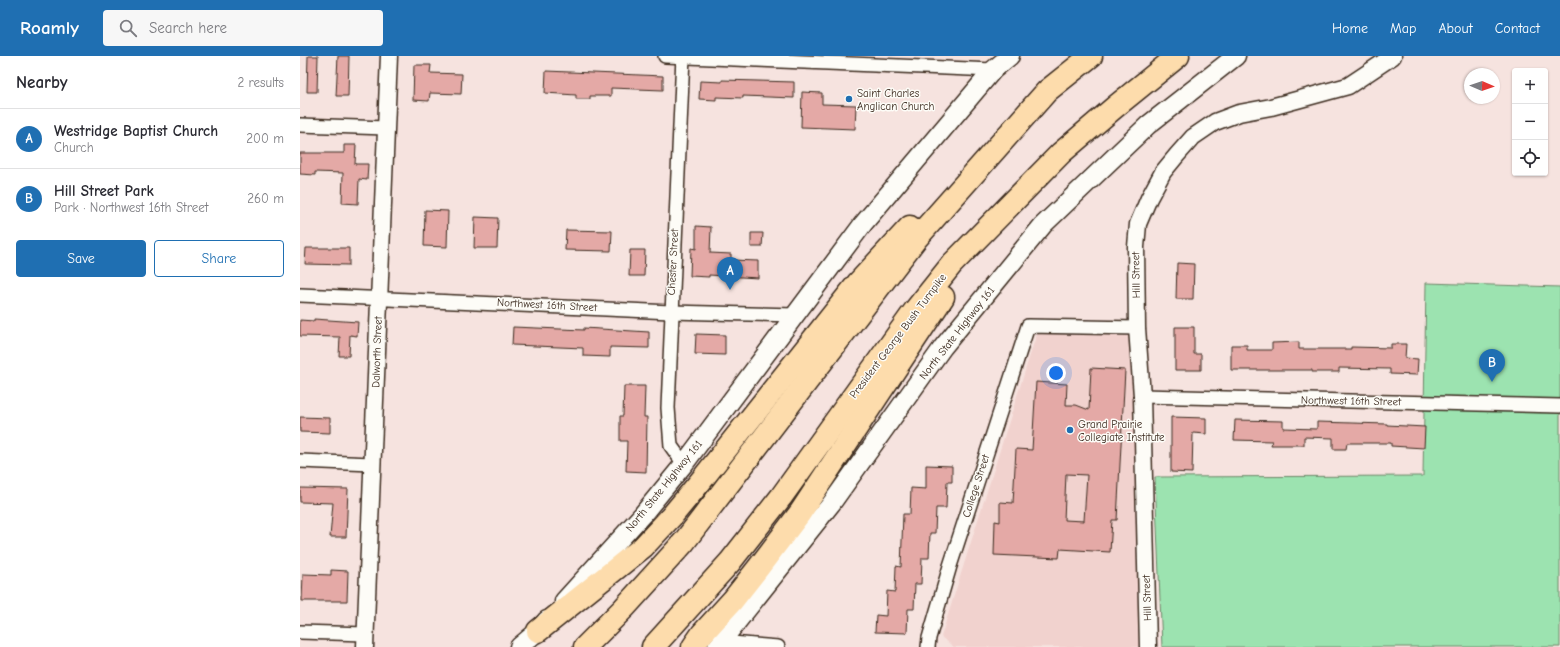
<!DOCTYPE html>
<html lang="en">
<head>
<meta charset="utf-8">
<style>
  :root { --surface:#fff; --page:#f7f7f7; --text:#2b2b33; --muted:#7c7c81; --line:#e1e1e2; --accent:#1f6fb2 }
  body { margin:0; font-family:"Comic Neue",sans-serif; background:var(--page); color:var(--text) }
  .controls { position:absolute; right:12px; top:12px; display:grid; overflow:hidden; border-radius:4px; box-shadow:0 1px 3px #0004 }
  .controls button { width:36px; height:36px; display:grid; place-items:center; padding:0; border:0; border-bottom:1px solid var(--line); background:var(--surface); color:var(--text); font:20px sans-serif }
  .compass { position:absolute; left:1164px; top:12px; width:36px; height:36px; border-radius:50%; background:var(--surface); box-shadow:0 1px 3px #0004; rotate:92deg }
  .you { position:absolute; left:756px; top:317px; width:14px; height:14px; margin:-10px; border:3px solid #fff; border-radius:50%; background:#1a73e8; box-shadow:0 0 0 6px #1a73e833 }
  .badge { display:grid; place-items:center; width:26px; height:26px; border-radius:50%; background:var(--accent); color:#fff; font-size:13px; font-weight:700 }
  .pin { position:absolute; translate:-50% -33px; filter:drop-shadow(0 1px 2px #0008) }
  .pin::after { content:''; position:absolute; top:21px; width:14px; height:12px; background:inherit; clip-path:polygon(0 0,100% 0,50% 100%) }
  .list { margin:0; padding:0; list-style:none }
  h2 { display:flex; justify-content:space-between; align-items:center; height:52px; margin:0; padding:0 16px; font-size:17px }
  h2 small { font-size:13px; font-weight:400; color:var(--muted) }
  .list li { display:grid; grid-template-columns:26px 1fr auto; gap:12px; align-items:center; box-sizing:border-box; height:60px; padding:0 16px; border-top:1px solid var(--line) }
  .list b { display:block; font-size:15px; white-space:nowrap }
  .list p { margin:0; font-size:13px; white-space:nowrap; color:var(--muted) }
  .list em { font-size:13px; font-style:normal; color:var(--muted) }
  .actions { display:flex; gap:8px; padding:12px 16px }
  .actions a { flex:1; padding:9px 0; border:1px solid var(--accent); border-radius:4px; text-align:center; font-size:14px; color:var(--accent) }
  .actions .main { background:var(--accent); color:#fff }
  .icon { flex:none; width:22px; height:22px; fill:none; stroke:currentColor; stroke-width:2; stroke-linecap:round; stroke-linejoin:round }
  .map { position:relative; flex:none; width:1260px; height:591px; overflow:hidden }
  header { display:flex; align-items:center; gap:24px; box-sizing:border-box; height:56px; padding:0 20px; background:var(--accent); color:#fff }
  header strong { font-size:19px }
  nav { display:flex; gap:22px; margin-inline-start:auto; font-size:14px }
  .search { width:280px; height:36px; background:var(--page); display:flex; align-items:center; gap:10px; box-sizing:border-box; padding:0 14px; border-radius:4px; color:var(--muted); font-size:15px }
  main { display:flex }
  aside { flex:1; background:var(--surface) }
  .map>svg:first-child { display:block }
  .built { fill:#f1d2ce }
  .green { fill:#9ce3b0; stroke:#6c8667 }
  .building { fill:#e4a9a6; stroke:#3b2a1e; fill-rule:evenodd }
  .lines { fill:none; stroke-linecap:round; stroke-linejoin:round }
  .minor-casing { stroke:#3b2a1e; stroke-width:16 }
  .tertiary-casing { stroke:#3b2a1e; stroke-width:19 }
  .secondary-casing { stroke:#3b2a1e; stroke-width:21 }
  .motorway-casing { stroke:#3b2a1e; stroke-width:25 }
  .minor { stroke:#fdfcf7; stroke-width:13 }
  .tertiary { stroke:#fdfcf7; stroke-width:16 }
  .secondary { stroke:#fdfcf7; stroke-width:18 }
  .motorway { stroke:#fddcac; stroke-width:22 }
  .poi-dot { fill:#1f6fb2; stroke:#fdfcf7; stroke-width:1.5 }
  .labels { text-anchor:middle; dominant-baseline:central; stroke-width:3; stroke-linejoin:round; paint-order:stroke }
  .poi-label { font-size:11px; fill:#3b2a1e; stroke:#fdfcf7; text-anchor:start }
  .street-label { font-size:11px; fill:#3b2a1e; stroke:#fdfcf7 }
</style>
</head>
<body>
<header>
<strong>Roamly</strong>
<div class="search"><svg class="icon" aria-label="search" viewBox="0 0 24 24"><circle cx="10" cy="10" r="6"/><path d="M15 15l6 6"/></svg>Search here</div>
<nav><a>Home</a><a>Map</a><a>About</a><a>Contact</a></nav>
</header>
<main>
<aside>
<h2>Nearby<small>2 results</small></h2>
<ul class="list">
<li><span class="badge">A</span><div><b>Westridge Baptist Church</b><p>Church</p></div><em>200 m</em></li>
<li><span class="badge">B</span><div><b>Hill Street Park</b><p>Park · Northwest 16th Street</p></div><em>260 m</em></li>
</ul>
<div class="actions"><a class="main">Save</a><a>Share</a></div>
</aside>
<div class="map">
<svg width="1260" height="591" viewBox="0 0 1260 591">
  <rect width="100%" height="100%" fill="#f6e3df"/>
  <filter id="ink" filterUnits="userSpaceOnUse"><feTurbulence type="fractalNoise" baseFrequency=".025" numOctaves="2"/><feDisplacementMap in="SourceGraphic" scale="8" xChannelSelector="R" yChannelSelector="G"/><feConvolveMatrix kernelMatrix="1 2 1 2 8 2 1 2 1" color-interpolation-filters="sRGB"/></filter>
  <g filter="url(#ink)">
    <path class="built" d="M 737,277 L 828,280 L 832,285 L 842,591 L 654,591 L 641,581 Z"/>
    <path class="green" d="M 1126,227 L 1260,231 L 1260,591 L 862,591 L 855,421 L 1123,420 Z"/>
    <g class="building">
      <path d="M 8,0 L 18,0 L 17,36 L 7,36 Z"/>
      <path d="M 38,0 L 49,0 L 48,40 L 36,40 Z"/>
      <path d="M 114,9 L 131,9 L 130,17 L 162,18 L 161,38 L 130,37 L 129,45 L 113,44 Z"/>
      <path d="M 246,15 L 363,20 L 363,34 L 311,32 L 311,40 L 290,40 L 290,43 L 276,43 L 276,39 L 245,37 Z"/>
      <path d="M 422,24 L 494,26 L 494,42 L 443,40 L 443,42 L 416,41 L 416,44 L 399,43 L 400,25 L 422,26 Z"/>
      <path d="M 502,36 L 522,37 L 522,48 L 556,49 L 555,73 L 501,71 Z"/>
      <path d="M 44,89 L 56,89 L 55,108 L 68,108 L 67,124 L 59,123 L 58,148 L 42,147 L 43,117 L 15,116 L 15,119 L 0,118 L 0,97 L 44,97 Z"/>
      <path d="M 125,154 L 148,155 L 147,191 L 124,190 Z"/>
      <path d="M 175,161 L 198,162 L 197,192 L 174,192 Z"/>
      <path d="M 396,170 L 411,171 L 410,197 L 431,198 L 431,204 L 458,205 L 458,222 L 409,219 L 409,221 L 390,220 L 391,192 L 396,193 Z"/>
      <path d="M 266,174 L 312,175 L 311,195 L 265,194 Z"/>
      <path d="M 451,177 L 463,177 L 462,191 L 451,191 Z"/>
      <path d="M 6,192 L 49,192 L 49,209 L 5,208 Z"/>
      <path d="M 330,194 L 345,194 L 344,220 L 329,220 Z"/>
      <path d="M 877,207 L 894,208 L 893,243 L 876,243 Z"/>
      <path d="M 14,263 L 58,266 L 57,280 L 50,279 L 49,300 L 39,300 L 40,281 L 0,280 L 0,264 L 14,265 Z"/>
      <path d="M 213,271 L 284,274 L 284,272 L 349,276 L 349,292 L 310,291 L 310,301 L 283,300 L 283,292 L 212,289 Z"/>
      <path d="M 875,271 L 894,271 L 894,298 L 901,298 L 901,314 L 875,314 Z"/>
      <path d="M 396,278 L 425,279 L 425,299 L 395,298 Z"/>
      <path d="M 999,286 L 999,293 L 1051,293 L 1051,291 L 1091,292 L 1091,288 L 1106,288 L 1105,302 L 1118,303 L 1117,319 L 1090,318 L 1090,313 L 1039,312 L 1039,316 L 1012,316 L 1012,314 L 931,314 L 931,289 L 947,289 L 947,294 L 972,294 L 972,287 Z"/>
      <path d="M 791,312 L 825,314 L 817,464 L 812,464 L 810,496 L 760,493 L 759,502 L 694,499 L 695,465 L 700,466 L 700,446 L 713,447 L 716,393 L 732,394 L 736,326 L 767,328 L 766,349 L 776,349 L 789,354 ZM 766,418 L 787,419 L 784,465 L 764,464 Z"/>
      <path d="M 324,330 L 345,330 L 344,361 L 347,361 L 346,416 L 326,415 L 327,385 L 320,385 L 320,360 L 323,360 Z"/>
      <path d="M 0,361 L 30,362 L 30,377 L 0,376 Z"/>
      <path d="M 871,361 L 906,362 L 906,378 L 893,377 L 892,417 L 871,416 Z"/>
      <path d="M 935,364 L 983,365 L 983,372 L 1017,373 L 1017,366 L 1087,368 L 1087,369 L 1125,371 L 1124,392 L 1091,390 L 1091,387 L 1047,387 L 1046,393 L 1033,393 L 1033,382 L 1004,381 L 1004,389 L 971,389 L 972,385 L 934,384 Z"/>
      <path d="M 626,409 L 652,410 L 652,426 L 647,426 L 646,452 L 636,452 L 635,477 L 630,477 L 629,502 L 622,502 L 621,528 L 615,528 L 614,553 L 608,553 L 607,577 L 575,576 L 576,559 L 586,560 L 587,535 L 595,536 L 596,510 L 601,511 L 603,458 L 610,458 L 611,432 L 626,433 Z"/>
      <path d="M 0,432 L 48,433 L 46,481 L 30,481 L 33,447 L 0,446 Z"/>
      <path d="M 31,514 L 48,515 L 47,545 L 2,545 L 3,518 L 31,519 Z"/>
    </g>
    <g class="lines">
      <defs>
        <g id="minor">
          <path d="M 365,0 L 693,14"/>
          <path d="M 383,0 L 368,352 L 371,390 L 384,408"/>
          <path d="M 0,69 L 86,72"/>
          <path d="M 0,239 L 371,256 L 494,259"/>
          <path d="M 842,340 L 1260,350"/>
          <path d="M 0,405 L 72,408"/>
          <path d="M 0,576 L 65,578"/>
          <path d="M 421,586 L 478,591"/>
          <path d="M 628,591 L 629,582 L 650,510 L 728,270 L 837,272"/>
        </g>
        <g id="tertiary">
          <path d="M 65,591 L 89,0"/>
          <path d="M 848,591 L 842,340 L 837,272 L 836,191 L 838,168 L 849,142 L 863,116 L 877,99 L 893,81 L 915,66 L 939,57 L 971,51 L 1048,30 L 1093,0"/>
        </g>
        <g id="secondary">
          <path d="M 264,545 L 343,458 L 384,408 L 563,168 L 693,14 L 710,0"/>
          <path d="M 219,591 L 238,575 L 247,564"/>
          <path d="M 417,591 L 531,448 L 643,291 L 743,169 L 848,69 L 936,0"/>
        </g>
        <g id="motorway">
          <path d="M 238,575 L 343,491 L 371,461 L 400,426 L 558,227 L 610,171"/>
          <path d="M 285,591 L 324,552 L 384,486 L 615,184 L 747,35 L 791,0"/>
          <path d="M 353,591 L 430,506 L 481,441 L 616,253 L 652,208 L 761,97 L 815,51 L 878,0"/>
          <path d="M 393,591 L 402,578 L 433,544 L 459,511 L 500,457 L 643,241"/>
        </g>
      </defs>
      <use href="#minor" class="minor-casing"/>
      <use href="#tertiary" class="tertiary-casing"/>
      <use href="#secondary" class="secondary-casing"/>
      <use href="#motorway" class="motorway-casing"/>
      <use href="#minor" class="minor"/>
      <use href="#tertiary" class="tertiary"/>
      <use href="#secondary" class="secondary"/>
      <use href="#motorway" class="motorway"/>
    </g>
  </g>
  <g class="poi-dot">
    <circle cx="549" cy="43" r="4"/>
    <circle cx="770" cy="374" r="4"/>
  </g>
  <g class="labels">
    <g class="poi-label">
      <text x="557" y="37">Saint Charles<tspan x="557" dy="13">Anglican Church</tspan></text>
      <text x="778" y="368">Grand Prairie<tspan x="778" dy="13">Collegiate Institute</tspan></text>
    </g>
    <g class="street-label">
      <text transform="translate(373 206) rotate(-87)">Chester Street</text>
      <text transform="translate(836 219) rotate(-91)">Hill Street</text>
      <text transform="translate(247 249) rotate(3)">Northwest 16th Street</text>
      <text transform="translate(657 277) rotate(-52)">North State Highway 161</text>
      <text transform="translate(598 280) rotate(-53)">President George Bush Turnpike</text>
      <text transform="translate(77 296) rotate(-88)">Dalworth Street</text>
      <text transform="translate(1051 345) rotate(1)">Northwest 16th Street</text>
      <text transform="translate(364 430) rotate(-51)">North State Highway 161</text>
      <text transform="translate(676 430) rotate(-72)">College Street</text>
      <text transform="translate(847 542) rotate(-92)">Hill Street</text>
    </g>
  </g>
</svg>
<div class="controls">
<button>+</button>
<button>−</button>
<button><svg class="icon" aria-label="locate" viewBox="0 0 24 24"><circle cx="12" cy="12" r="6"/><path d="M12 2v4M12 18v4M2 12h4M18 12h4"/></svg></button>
</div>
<svg class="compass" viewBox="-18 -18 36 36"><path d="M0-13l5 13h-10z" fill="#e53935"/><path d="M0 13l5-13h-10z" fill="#7c7c81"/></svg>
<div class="you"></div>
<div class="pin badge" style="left:430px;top:234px">A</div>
<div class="pin badge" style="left:1192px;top:326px">B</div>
</div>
</main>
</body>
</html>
